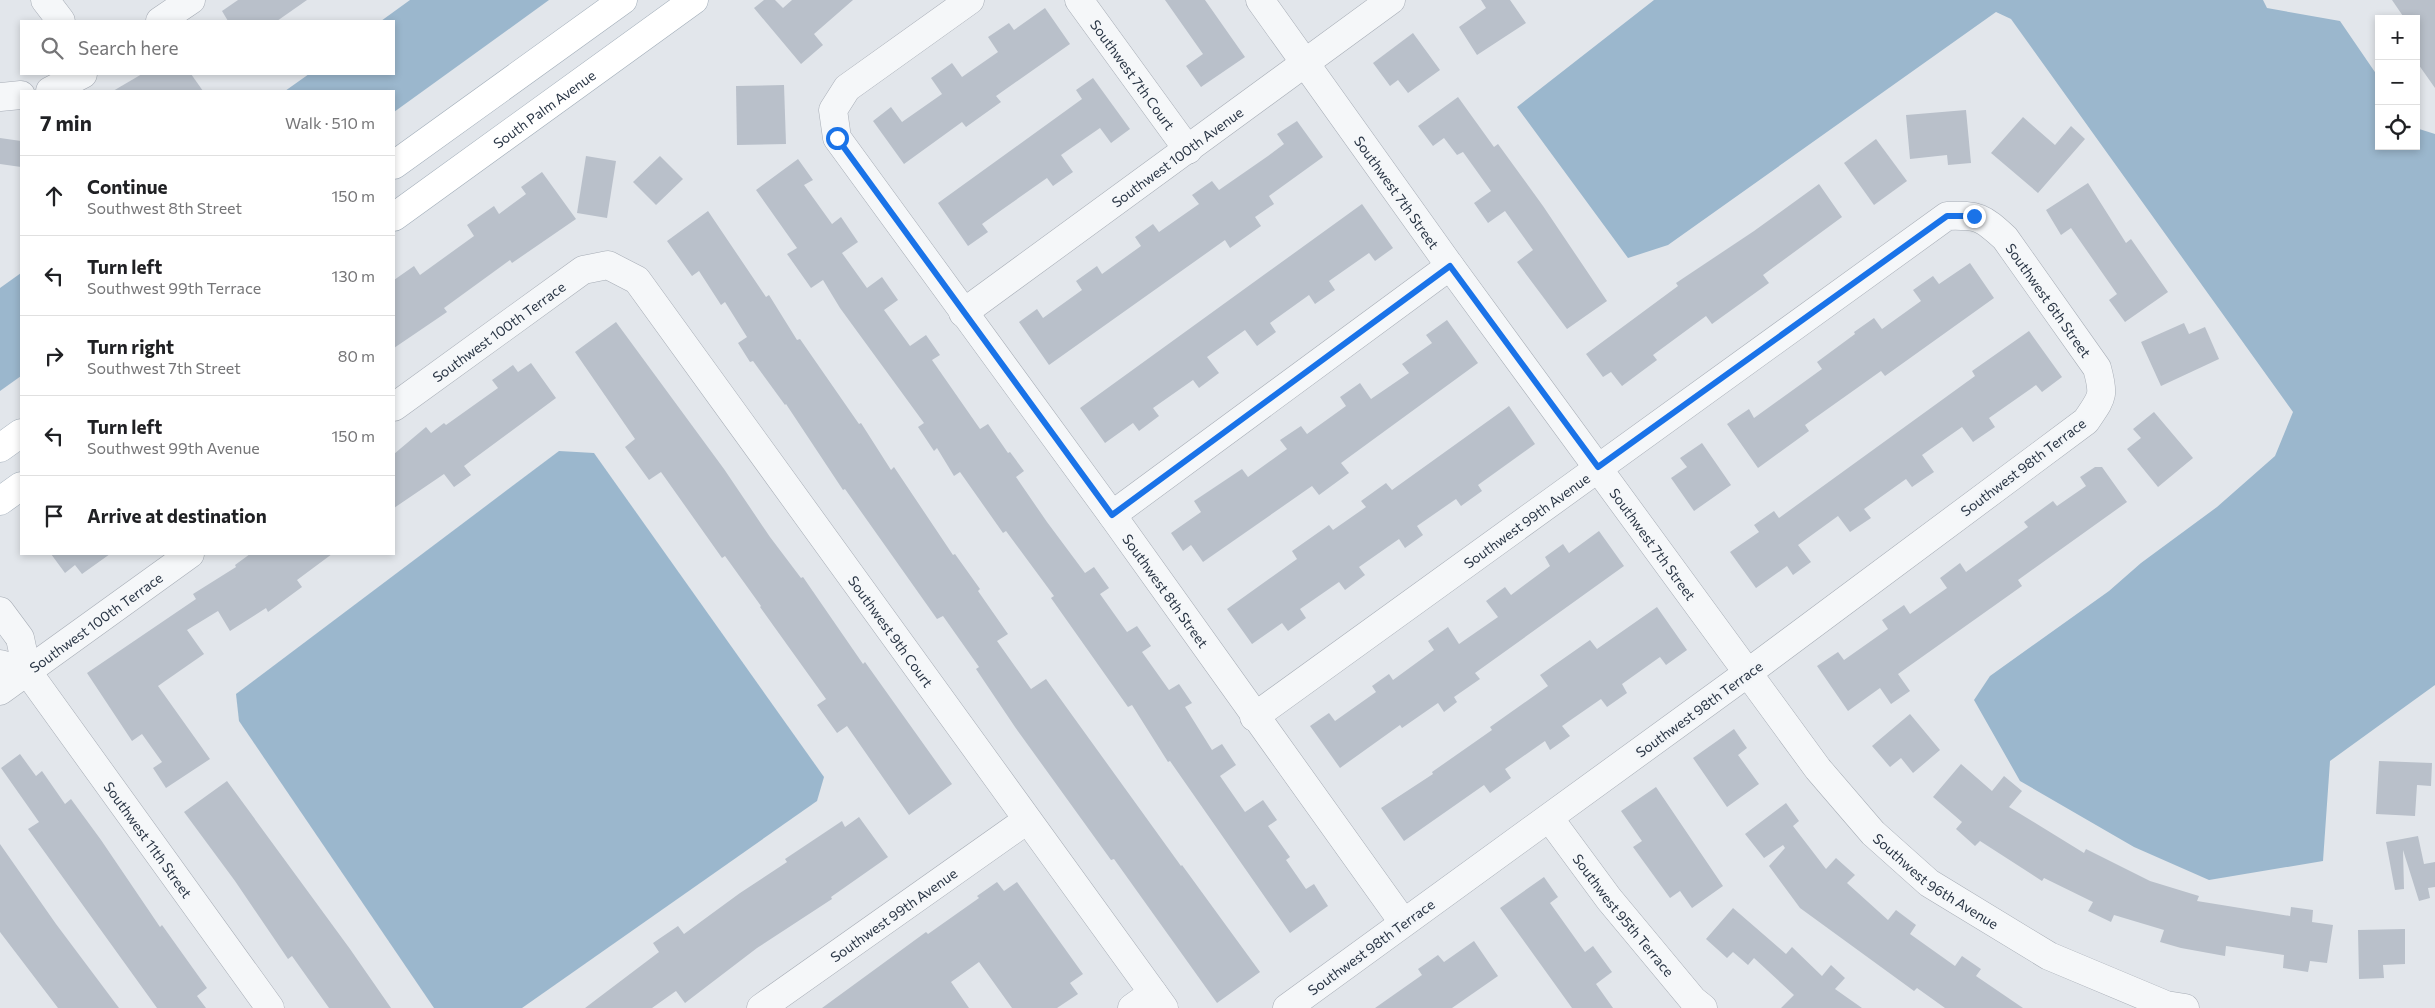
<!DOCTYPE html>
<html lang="en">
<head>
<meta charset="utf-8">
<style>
  :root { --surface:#fff; --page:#f6f6f6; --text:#202124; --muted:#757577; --line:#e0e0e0 }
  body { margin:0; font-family:Commissioner,sans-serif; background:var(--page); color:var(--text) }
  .controls { position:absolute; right:15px; top:15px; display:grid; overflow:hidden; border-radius:0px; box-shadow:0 2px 8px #0003 }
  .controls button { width:45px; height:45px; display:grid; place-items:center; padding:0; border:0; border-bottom:1px solid var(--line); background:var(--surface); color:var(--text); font:25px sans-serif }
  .stop { position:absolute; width:15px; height:15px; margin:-11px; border:4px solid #1a73e8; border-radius:50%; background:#fff }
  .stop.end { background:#1a73e8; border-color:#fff; box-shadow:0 1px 5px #0008 }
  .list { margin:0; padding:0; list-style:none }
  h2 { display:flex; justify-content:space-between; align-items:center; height:65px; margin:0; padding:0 20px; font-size:21px }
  h2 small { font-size:16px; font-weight:400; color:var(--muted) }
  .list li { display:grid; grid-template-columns:32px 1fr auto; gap:15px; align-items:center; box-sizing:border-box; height:80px; padding:0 20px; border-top:1px solid var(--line) }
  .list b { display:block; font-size:19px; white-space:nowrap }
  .list p { margin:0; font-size:16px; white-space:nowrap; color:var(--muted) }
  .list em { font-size:16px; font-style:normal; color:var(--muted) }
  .icon { flex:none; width:28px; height:28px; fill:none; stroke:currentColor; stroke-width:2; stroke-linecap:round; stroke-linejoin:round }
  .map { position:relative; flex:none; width:2435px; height:1008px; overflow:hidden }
  .search { position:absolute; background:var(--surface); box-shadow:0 2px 8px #0003; left:20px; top:20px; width:375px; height:55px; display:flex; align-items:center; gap:12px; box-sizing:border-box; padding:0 18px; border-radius:0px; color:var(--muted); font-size:19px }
  .panel { position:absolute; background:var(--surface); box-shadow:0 2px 8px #0003; left:20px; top:90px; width:375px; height:465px; border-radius:0px }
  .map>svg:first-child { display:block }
  .water { fill:#9bb7cd }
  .building { fill:#b9c0ca }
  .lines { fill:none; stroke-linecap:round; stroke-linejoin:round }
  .minor-casing { stroke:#a7adb6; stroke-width:29 }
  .major-casing { stroke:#a0acb8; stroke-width:29 }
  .minor { stroke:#f5f7f9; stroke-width:28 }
  .major { stroke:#fff; stroke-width:28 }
  .route { stroke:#1a73e8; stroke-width:6 }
  .labels { text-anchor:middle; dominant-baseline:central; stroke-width:5; stroke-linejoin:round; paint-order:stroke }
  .street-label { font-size:14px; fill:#293545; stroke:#f2f5f8 }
</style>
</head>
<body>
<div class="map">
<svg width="2435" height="1008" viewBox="0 0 2435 1008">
  <rect width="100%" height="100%" fill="#e2e6eb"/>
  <g class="water">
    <path d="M 410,0 L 549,0 L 394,112 L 394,91 L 285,91 L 309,74 L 394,74 L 394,21 L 381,21 Z"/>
    <path d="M 1654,0 L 2263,0 L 2267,8 L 2340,21 L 2379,78 L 2379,146 L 2416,146 L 2416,128 L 2435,134 L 2435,685 L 2330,761 L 2323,861 L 2209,880 L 2134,847 L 2020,781 L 1974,700 L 1990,676 L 2109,591 L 2141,563 L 2217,507 L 2275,456 L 2293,412 L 2011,19 L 1996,12 L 1668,245 L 1628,258 L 1517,107 Z"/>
    <path d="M 21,273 L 21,376 L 0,391 L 0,288 Z"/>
    <path d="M 559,451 L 594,453 L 824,777 L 817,801 L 522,1008 L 434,1008 L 239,721 L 236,694 Z"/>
  </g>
  <g class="building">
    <path d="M 238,0 L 307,0 L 277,21 L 228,21 L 222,11 Z"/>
    <path d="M 764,0 L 775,0 L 783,8 L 792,0 L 853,0 L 814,34 L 823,45 L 801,64 L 754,8 Z"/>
    <path d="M 1165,0 L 1205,0 L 1245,57 L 1201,87 L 1186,66 L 1203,54 Z"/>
    <path d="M 1481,0 L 1510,0 L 1526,23 L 1477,55 L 1459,27 L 1486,8 Z"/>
    <path d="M 2392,0 L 2435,0 L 2435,88 L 2416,61 L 2416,19 L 2405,19 Z"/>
    <path d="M 1045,8 L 1070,44 L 996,96 L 1001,102 L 966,127 L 962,122 L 904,164 L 873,121 L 891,107 L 902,122 L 942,94 L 931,78 L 952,63 L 962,77 L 998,52 L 988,37 L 1009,23 L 1014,30 Z"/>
    <path d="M 1413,33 L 1440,70 L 1408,93 L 1398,80 L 1390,86 L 1373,63 Z"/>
    <path d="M 142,74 L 191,74 L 203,91 L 113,91 Z"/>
    <path d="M 1093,78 L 1130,129 L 1111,143 L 1100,128 L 1061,155 L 1073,172 L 1053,186 L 1047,178 L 1003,209 L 982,224 L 988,232 L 968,246 L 938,203 L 1082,99 L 1076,90 Z"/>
    <path d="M 784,85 L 786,144 L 737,145 L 736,86 Z"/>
    <path d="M 1458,97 L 1494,147 L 1498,144 L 1543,206 L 1607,301 L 1567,329 L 1517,262 L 1533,250 L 1505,211 L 1488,223 L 1474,203 L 1491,191 L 1463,152 L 1457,155 L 1444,138 L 1433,146 L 1418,126 Z"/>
    <path d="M 1966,110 L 1971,163 L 1948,165 L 1947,155 L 1910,159 L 1906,115 Z"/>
    <path d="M 2023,117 L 2055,145 L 2071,126 L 2085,139 L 2038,193 L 1991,153 Z"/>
    <path d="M 1297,121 L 1323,157 L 1269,196 L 1274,204 L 1255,217 L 1261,226 L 1230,248 L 1225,240 L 1049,365 L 1019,322 L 1037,309 L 1043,318 L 1082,290 L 1076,281 L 1097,266 L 1102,274 L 1141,246 L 1135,237 L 1153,224 L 1159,232 L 1199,204 L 1192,195 L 1212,181 L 1219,190 L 1268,156 L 1284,144 L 1277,134 Z"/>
    <path d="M 0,138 L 21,141 L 21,167 L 0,164 Z"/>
    <path d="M 1876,139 L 1907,181 L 1874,205 L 1844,163 Z"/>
    <path d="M 586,156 L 616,161 L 607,218 L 577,213 Z"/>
    <path d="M 660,156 L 683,179 L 656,205 L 633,182 Z"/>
    <path d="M 798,159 L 813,180 L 804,185 L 832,224 L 841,217 L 858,242 L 842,253 L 867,288 L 882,277 L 898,300 L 884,310 L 910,346 L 926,335 L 940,355 L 932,360 L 980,429 L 988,424 L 1008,453 L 1010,452 L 1024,471 L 1016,477 L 1047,522 L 1085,573 L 1094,567 L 1109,588 L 1100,594 L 1127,632 L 1137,626 L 1151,646 L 1142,652 L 1169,690 L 1179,684 L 1192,703 L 1185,707 L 1212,750 L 1222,744 L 1236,765 L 1220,776 L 1245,812 L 1263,800 L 1277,820 L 1268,826 L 1290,857 L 1286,860 L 1306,889 L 1314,884 L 1328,906 L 1290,933 L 1170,761 L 1168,762 L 1132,705 L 1128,707 L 1051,598 L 1054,596 L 1006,531 L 1003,533 L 960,472 L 954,476 L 937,448 L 934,451 L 918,427 L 924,423 L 840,308 L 823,280 L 811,288 L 787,254 L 797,248 L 756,190 Z"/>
    <path d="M 542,172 L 576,219 L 512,263 L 510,260 L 444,308 L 447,312 L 394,348 L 394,280 L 414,266 L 420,275 L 474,236 L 467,225 L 494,206 L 499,214 L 526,194 L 521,187 Z"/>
    <path d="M 2088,183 L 2126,243 L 2131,239 L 2168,292 L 2125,322 L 2109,300 L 2117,294 L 2071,228 L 2061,235 L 2046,210 Z"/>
    <path d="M 1819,184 L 1842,217 L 1763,275 L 1769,283 L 1712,324 L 1706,316 L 1653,355 L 1657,360 L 1622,386 L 1611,372 L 1603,377 L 1586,354 L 1678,286 L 1676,283 L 1754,231 Z"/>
    <path d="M 1362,204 L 1393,248 L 1375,261 L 1369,253 L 1329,281 L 1335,290 L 1315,304 L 1309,295 L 1270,323 L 1276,332 L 1257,346 L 1245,330 L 1207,357 L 1219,373 L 1199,388 L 1193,380 L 1153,408 L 1159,416 L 1139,431 L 1133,423 L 1105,443 L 1080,408 Z"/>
    <path d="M 708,211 L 766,297 L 769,295 L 797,340 L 800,339 L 859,424 L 861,423 L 891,470 L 894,467 L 953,555 L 955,554 L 980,589 L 978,591 L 1008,634 L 997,641 L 1031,689 L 1046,679 L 1181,866 L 1182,865 L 1260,972 L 1217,1003 L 1114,859 L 1111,860 L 1015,727 L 976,669 L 979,667 L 943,616 L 937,619 L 845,489 L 843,490 L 786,404 L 785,405 L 753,361 L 750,362 L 738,343 L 747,337 L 725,302 L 721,305 L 699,271 L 692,276 L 667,241 Z"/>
    <path d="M 1970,263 L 1994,298 L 1885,376 L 1881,371 L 1805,425 L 1809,431 L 1758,468 L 1727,424 L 1749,409 L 1754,418 L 1822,369 L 1817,362 L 1855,334 L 1854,332 L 1874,318 L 1882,329 L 1921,301 L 1913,290 L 1933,276 L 1939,284 Z"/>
    <path d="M 1447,320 L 1478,363 L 1341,463 L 1349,473 L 1319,495 L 1312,486 L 1203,562 L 1191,545 L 1183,551 L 1171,533 L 1201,512 L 1194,501 L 1242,469 L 1248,477 L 1287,449 L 1280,440 L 1301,426 L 1307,434 L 1346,406 L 1340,397 L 1360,383 L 1371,399 L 1409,373 L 1402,364 L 1432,343 L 1426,335 Z"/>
    <path d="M 616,322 L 724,469 L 770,537 L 801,578 L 803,577 L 863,664 L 865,662 L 952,784 L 909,815 L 847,726 L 837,733 L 817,705 L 826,699 L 760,607 L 761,606 L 725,556 L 722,558 L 661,472 L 649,480 L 625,447 L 635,439 L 575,352 Z"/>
    <path d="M 2184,323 L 2189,334 L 2205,327 L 2219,359 L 2161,386 L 2141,342 Z"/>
    <path d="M 2029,331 L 2062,377 L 2042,392 L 2036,385 L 1989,418 L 1995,427 L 1973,442 L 1962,427 L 1922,455 L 1934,472 L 1912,487 L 1906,479 L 1864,509 L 1871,518 L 1850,532 L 1838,516 L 1798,545 L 1811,562 L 1793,575 L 1787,566 L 1756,588 L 1730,552 L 1759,532 L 1754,525 L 1774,511 L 1779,518 L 1975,376 L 1972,371 Z"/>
    <path d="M 531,363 L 556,398 L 464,466 L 471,475 L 454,487 L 444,474 L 394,508 L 394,454 L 426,427 L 431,433 L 444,423 L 446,425 L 498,388 L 492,380 L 513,365 L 518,372 Z"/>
    <path d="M 1509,406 L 1535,444 L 1478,485 L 1482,491 L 1461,506 L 1456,499 L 1417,526 L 1423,535 L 1405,548 L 1399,539 L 1359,567 L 1365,575 L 1345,590 L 1339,582 L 1300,609 L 1306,618 L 1288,631 L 1282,623 L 1252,644 L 1227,609 L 1297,559 L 1292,551 L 1329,525 L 1333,530 L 1366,507 L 1361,501 L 1386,483 L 1392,490 Z"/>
    <path d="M 2154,412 L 2193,458 L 2158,487 L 2127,449 L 2141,438 L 2133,429 Z"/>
    <path d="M 1702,443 L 1731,485 L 1694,511 L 1671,478 L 1687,467 L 1680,458 Z"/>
    <path d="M 2095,467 L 2102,467 L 2127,502 L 2018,580 L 2022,586 L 1898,674 L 1910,691 L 1891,704 L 1880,688 L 1848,711 L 1817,666 L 1838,652 L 1844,660 L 1888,629 L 1882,620 L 1904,605 L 1910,614 L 1947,588 L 1940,578 L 1960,563 L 1966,572 L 2028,527 L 2024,522 L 2053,501 L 2057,506 L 2086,486 L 2080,477 Z"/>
    <path d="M 1599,531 L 1624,566 L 1475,673 L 1480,679 L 1454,697 L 1457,702 L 1444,712 L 1438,703 L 1402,728 L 1400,725 L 1340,768 L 1310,726 L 1329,713 L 1335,721 L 1376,692 L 1372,686 L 1389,674 L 1393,680 L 1434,650 L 1428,641 L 1448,627 L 1459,644 L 1498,617 L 1486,601 L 1505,587 L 1511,595 L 1550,566 L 1545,557 L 1563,544 L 1569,553 Z"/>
    <path d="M 51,554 L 110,554 L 82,574 L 75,565 L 65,573 Z"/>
    <path d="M 250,554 L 332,554 L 297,580 L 302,587 L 268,612 L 266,608 L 230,631 L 218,611 L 187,630 L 204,654 L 158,686 L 210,759 L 166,788 L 153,768 L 162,762 L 142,734 L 132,741 L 87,673 L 196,599 L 193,594 L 236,567 L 235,565 Z"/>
    <path d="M 1657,607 L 1687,650 L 1666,665 L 1660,657 L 1622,684 L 1627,693 L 1607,707 L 1601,699 L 1562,726 L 1570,736 L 1550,750 L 1545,741 L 1505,769 L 1511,778 L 1490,793 L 1484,785 L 1404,841 L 1381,808 L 1433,774 L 1432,772 L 1492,730 L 1490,727 L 1548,686 L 1540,675 L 1590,640 L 1597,649 Z"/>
    <path d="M 1910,714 L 1940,750 L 1913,773 L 1901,758 L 1890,767 L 1872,746 Z"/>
    <path d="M 1734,729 L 1747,748 L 1738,755 L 1759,784 L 1727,807 L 1693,758 Z"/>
    <path d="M 20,754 L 36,776 L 42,771 L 65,804 L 71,799 L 101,840 L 160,927 L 162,925 L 207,988 L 197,996 L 206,1008 L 157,1008 L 28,829 L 39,822 L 1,768 Z"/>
    <path d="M 2379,761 L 2432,763 L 2431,786 L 2417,785 L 2415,816 L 2376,814 Z"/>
    <path d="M 1961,764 L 1992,791 L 2004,776 L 2022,791 L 2009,807 L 2084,853 L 2086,849 L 2150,881 L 2199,896 L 2197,901 L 2290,916 L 2291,907 L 2313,910 L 2312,922 L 2333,925 L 2327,963 L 2310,961 L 2308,972 L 2283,968 L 2284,955 L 2226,946 L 2225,956 L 2181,948 L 2160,942 L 2164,930 L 2114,915 L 2111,922 L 2088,911 L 2093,902 L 2044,878 L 2042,881 L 1980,841 L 1975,846 L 1956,829 L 1962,822 L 1933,797 Z"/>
    <path d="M 227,781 L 350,949 L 391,1008 L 329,1008 L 292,956 L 288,959 L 235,881 L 184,812 Z"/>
    <path d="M 1656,787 L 1723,886 L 1692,908 L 1680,891 L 1670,898 L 1633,847 L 1642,841 L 1621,811 Z"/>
    <path d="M 1786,803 L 1799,821 L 1793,826 L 1826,869 L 1836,858 L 1855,875 L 1847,883 L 1888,920 L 1896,910 L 1916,925 L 1910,934 L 1955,966 L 1962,956 L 1981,969 L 1976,976 L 2023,1008 L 1945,1008 L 1917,988 L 1914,991 L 1800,908 L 1769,866 L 1785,848 L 1783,845 L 1764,858 L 1745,834 Z"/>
    <path d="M 859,817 L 888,857 L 831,897 L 832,899 L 757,948 L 685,1003 L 676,991 L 652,1008 L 585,1008 L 659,952 L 653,943 L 678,926 L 684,934 L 740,893 L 787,862 L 785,859 L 842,821 L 845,827 Z"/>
    <path d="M 2418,836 L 2424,864 L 2435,862 L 2435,887 L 2428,888 L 2430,898 L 2419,901 L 2403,850 L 2404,889 L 2395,890 L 2386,842 Z"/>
    <path d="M 0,844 L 56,924 L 119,1008 L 58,1008 L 0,932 Z"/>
    <path d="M 1544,877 L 1558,897 L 1550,903 L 1585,952 L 1593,946 L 1612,972 L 1596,984 L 1613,1008 L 1572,1008 L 1500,908 Z"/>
    <path d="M 997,882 L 1004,891 L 1017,882 L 1083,974 L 1070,983 L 1078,994 L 1057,1008 L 1012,1008 L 979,962 L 951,982 L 969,1008 L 822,1008 L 926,932 L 928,934 L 979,898 L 977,896 Z"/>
    <path d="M 1733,908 L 1786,954 L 1792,947 L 1822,976 L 1831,965 L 1845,978 L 1835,989 L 1862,1008 L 1781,1008 L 1794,995 L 1754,958 L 1748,965 L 1733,952 L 1727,958 L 1706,939 Z"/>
    <path d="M 2405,929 L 2405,964 L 2383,965 L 2384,978 L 2359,979 L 2358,930 Z"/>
    <path d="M 1474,941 L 1498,976 L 1452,1008 L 1375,1008 L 1422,975 L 1418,969 L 1438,955 L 1444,962 Z"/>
  </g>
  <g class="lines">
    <defs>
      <g id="minor">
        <path d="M 45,0 L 61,21"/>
        <path id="s1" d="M 970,0 L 847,88 L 833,110 L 837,138 L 1112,515 L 1403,922"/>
        <path id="s2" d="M 1079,0 L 1188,150"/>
        <path id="s3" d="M 1260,0 L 1450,266 L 1818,769 L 1873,833 L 1929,883 L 2049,956 L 2166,1005 L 2185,1008"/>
        <path d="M 160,21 L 191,0"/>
        <path d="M 50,91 L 83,74"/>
        <path d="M 0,97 L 21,95"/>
        <path id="s4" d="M 963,313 L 1391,0"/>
        <path id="s5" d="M 394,407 L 583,270 L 608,265 L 637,280 L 1164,1008"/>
        <path d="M 1112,515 L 1450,266"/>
        <path id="s6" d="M 0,611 L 20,638 L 27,671 L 270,1008"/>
        <path d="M 0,664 L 27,671"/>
        <path id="s7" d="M 0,691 L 190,554"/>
        <path id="s8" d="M 1254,717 L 1947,216 C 1979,215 1982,217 2005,238 L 2097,368 C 2105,397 2102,397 2086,421 L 1749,672 L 1287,1008"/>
        <path id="s9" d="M 1550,819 L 1609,899 L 1693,1000 L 1703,1008"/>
        <path id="s10" d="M 761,1008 L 1027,820"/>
        <path d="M 1132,1008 L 1153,993"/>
      </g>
      <g id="major">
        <path d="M 394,165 L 623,0"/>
        <path id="s11" d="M 394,217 L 694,0"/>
        <path d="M 0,448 L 21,433"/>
        <path d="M 0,501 L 21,486"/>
      </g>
    </defs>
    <use href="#minor" class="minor-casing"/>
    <use href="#major" class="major-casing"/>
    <use href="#minor" class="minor"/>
    <use href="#major" class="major"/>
  </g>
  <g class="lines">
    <path class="route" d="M 837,138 L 1112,515 L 1450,266 L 1598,467 L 1947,216 L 1974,216"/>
  </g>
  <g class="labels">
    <g class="street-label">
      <text stroke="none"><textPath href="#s2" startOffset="92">Southwest 7th Court</textPath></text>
      <text stroke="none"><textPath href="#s11" startOffset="185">South Palm Avenue</textPath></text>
      <text stroke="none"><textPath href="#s4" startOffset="265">Southwest 100th Avenue</textPath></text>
      <text stroke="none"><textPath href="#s3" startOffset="236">Southwest 7th Street</textPath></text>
      <text stroke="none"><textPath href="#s8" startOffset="996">Southwest 6th Street</textPath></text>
      <text stroke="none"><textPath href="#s5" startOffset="129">Southwest 100th Terrace</textPath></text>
      <text transform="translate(2023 467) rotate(-37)">Southwest 98th Terrace</text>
      <text stroke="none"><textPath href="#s8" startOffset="336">Southwest 99th Avenue</textPath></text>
      <text stroke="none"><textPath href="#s3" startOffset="671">Southwest 7th Street</textPath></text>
      <text stroke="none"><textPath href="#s1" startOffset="765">Southwest 8th Street</textPath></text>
      <text stroke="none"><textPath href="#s7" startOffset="118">Southwest 100th Terrace</textPath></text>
      <text stroke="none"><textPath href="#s5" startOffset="725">Southwest 9th Court</textPath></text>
      <text transform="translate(1699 709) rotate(-36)">Southwest 98th Terrace</text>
      <text stroke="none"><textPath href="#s6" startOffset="275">Southwest 11th Street</textPath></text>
      <text stroke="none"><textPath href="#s3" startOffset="1114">Southwest 96th Avenue</textPath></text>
      <text stroke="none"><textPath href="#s10" startOffset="162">Southwest 99th Avenue</textPath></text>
      <text stroke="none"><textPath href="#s9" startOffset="121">Southwest 95th Terrace</textPath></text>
      <text transform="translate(1371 947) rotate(-36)">Southwest 98th Terrace</text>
    </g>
  </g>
</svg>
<div class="controls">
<button>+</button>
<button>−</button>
<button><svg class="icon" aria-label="locate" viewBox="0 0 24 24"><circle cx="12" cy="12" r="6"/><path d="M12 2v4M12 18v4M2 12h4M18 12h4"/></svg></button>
</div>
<div class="stop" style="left:837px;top:138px"></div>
<div class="stop end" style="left:1974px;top:216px"></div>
<div class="search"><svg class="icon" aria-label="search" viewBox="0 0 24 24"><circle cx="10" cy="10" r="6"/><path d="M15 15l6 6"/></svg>Search here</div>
<section class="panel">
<h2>7 min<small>Walk · 510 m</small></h2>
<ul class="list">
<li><svg class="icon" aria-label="ahead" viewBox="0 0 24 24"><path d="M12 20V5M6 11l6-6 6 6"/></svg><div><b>Continue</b><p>Southwest 8th Street</p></div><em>150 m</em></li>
<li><svg class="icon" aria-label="left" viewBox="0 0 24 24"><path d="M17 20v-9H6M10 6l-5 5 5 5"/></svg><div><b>Turn left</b><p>Southwest 99th Terrace</p></div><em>130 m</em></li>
<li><svg class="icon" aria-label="right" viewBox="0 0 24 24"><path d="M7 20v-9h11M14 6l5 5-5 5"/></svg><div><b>Turn right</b><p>Southwest 7th Street</p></div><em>80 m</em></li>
<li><svg class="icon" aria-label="left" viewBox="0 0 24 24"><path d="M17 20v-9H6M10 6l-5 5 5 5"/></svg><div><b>Turn left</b><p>Southwest 99th Avenue</p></div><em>150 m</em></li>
<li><svg class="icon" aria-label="arrive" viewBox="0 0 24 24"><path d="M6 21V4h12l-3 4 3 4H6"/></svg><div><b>Arrive at destination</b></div></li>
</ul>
</section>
</div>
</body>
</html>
